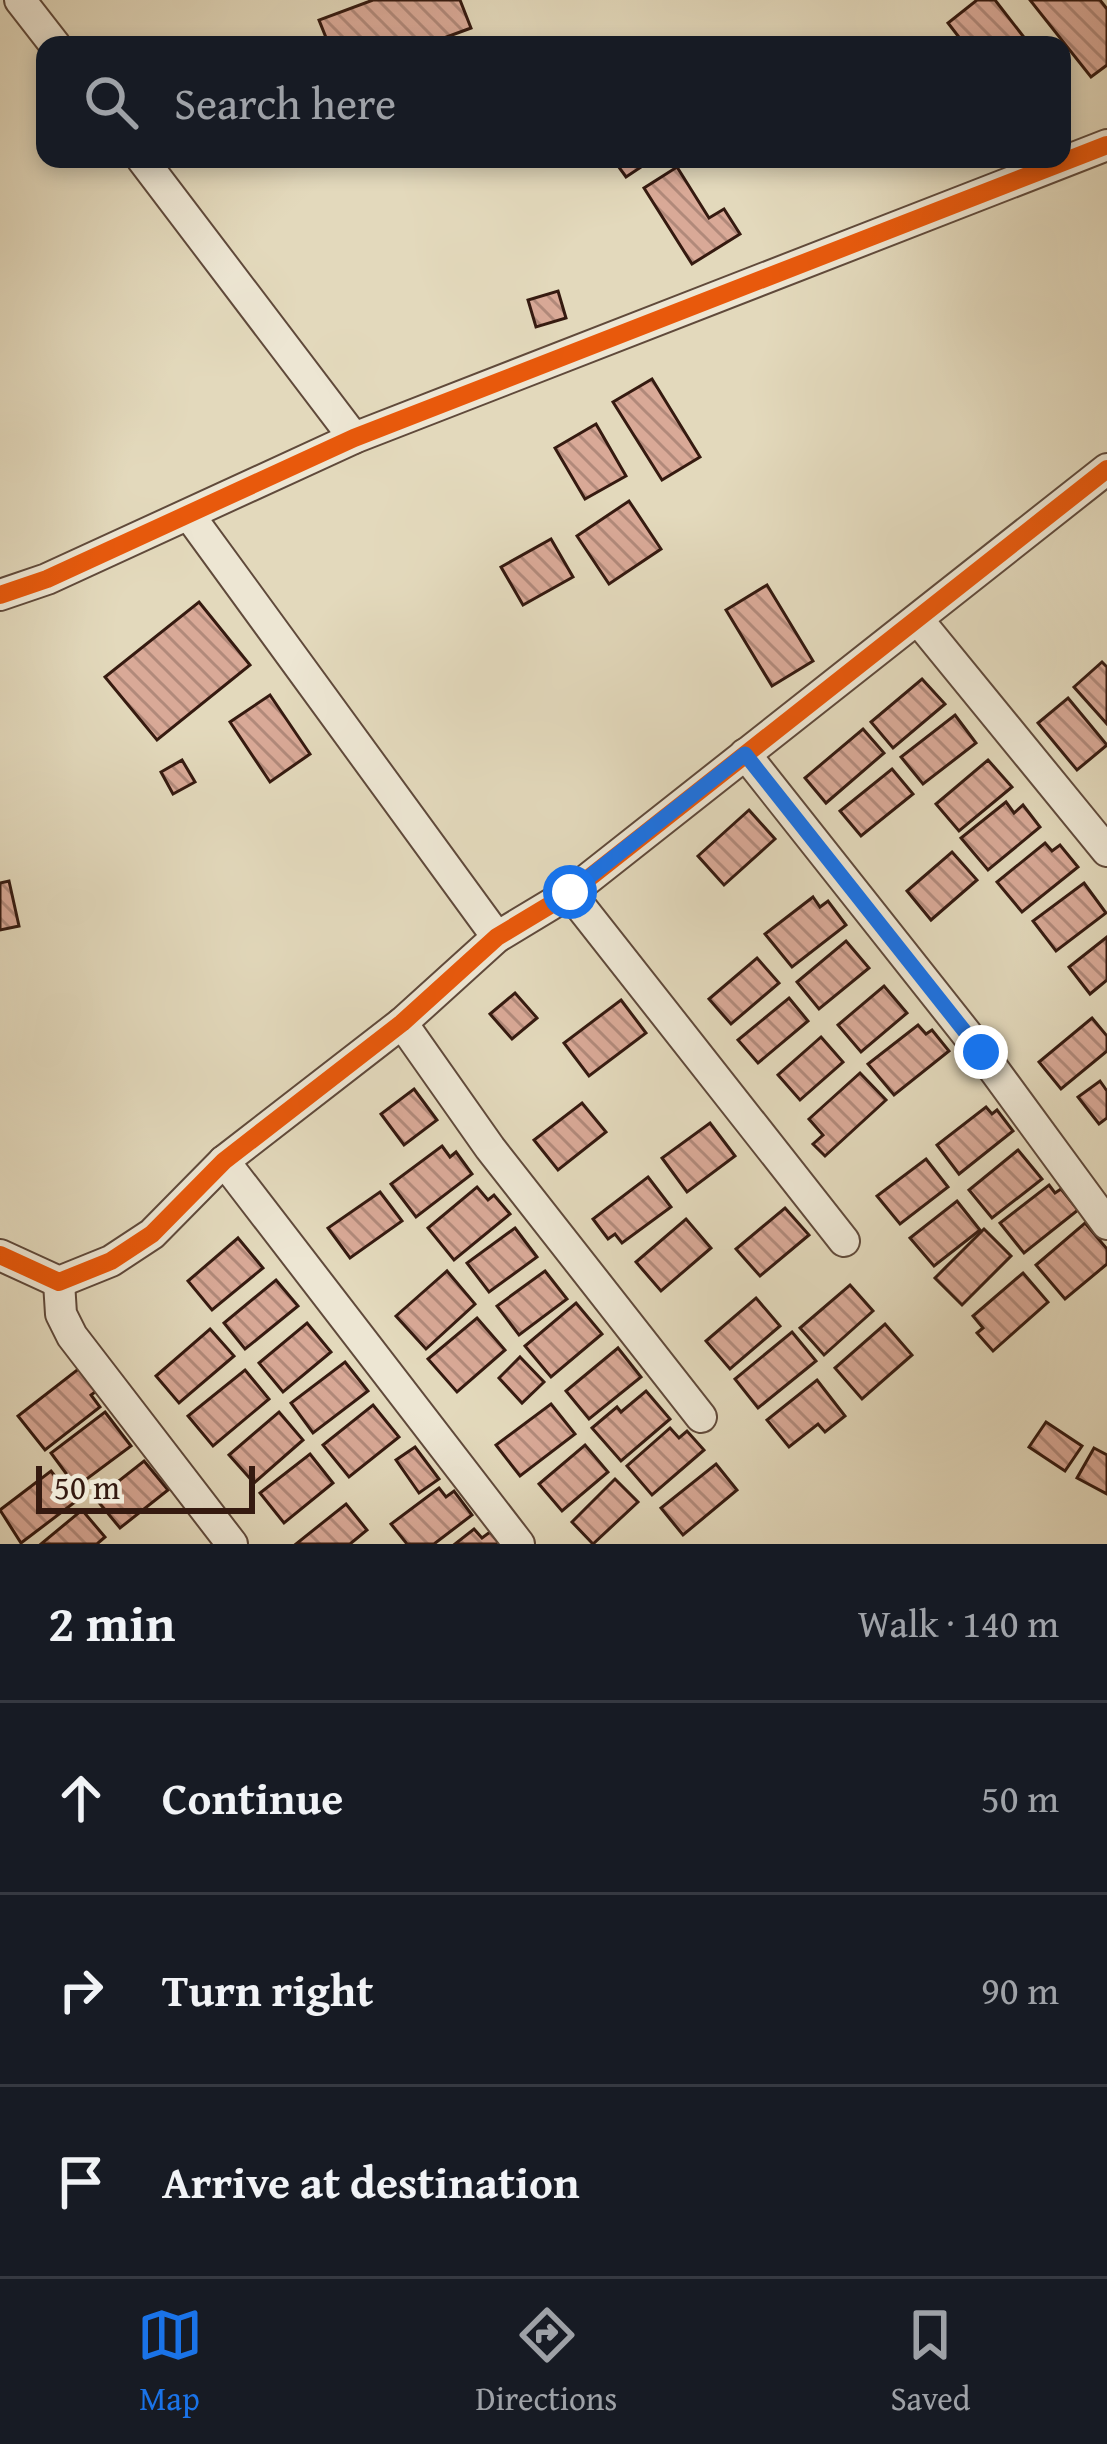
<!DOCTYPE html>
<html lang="en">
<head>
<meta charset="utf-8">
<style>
  :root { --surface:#171b24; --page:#20242c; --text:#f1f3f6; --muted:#9ea1a6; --line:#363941; --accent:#1a73e8 }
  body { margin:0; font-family:"Gentium Book Plus",serif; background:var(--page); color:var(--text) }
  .scale { position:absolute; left:36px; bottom:30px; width:219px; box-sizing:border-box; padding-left:12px; border:6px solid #351a10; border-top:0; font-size:33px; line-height:42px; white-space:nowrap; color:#351a10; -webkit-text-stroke:9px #ede6d3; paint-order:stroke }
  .stop { position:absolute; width:36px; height:36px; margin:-27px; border:9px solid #1a73e8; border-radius:50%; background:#fff }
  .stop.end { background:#1a73e8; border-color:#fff; box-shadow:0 3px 12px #0008 }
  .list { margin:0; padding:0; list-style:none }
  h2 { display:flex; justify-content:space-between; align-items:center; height:156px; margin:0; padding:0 48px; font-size:51px }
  h2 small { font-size:39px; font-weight:400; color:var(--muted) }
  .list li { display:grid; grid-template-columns:78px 1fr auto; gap:36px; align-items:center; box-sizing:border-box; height:192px; padding:0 48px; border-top:3px solid var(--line) }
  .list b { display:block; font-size:45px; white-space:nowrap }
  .list em { font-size:39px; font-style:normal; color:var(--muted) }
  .icon { flex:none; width:66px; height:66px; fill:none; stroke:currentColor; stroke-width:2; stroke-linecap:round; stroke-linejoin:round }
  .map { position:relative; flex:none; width:1107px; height:1544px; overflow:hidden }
  .search { position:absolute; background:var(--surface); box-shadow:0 6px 18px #0003; left:36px; right:36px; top:36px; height:132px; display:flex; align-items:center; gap:30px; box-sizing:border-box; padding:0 42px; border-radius:24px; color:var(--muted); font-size:45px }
  .sheet { height:732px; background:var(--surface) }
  nav { display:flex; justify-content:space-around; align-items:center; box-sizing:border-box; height:168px; border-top:3px solid var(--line); background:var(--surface); font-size:33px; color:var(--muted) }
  nav a { display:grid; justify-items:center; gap:6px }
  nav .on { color:var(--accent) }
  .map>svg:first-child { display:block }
  .building { fill:url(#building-back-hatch); stroke:#351a10; stroke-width:3 }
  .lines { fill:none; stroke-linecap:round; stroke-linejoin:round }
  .minor-casing { stroke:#604a3b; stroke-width:34 }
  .minor { stroke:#ede6d3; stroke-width:30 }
  .cycleway-casing { stroke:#ede6d3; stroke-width:26 }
  .cycleway { stroke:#e8590c; stroke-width:18 }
  .route { stroke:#1a73e8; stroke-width:15 }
</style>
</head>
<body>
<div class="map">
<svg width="1107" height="1544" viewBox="0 0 1107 1544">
  <defs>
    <pattern id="building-back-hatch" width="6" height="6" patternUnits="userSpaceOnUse" patternTransform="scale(3)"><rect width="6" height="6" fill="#d9a997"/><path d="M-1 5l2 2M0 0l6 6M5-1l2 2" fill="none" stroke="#b1897a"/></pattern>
  </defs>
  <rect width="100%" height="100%" fill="#e3d9bc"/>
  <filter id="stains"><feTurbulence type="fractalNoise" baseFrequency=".00167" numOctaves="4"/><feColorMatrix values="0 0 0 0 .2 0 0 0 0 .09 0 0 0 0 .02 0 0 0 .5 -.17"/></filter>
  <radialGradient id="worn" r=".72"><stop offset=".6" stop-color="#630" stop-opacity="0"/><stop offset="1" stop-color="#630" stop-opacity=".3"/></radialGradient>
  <g class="building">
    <path d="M 373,0 L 460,0 L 471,28 L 425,45 L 329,45 L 319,20 Z"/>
    <path d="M 977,0 L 995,0 L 1030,45 L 965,45 L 948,23 Z"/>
    <path d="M 1030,0 L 1100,0 L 1107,9 L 1107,65 L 1091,77 Z"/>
    <path d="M 613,159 L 653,159 L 626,177 Z"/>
    <path d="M 677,167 L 709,218 L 724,209 L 740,234 L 692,264 L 644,188 Z"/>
    <path d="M 558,291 L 566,318 L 536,327 L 528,300 Z"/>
    <path d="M 652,379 L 700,457 L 662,480 L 613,402 Z"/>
    <path d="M 596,424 L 626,476 L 585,499 L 555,448 Z"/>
    <path d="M 629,501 L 661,549 L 609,584 L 577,536 Z"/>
    <path d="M 551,539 L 573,577 L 523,605 L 501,567 Z"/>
    <path d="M 767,585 L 813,661 L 772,686 L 726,610 Z"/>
    <path d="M 199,602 L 250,665 L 157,740 L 105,677 Z"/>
    <path d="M 1102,662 L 1107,667 L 1107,724 L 1074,687 Z"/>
    <path d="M 922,679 L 945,704 L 893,748 L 871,722 Z"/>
    <path d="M 270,695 L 310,754 L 270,782 L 230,722 Z"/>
    <path d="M 1068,698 L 1107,745 L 1077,770 L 1038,723 Z"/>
    <path d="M 955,715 L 976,743 L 923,784 L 901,757 Z"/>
    <path d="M 863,729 L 884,753 L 826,803 L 805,778 Z"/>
    <path d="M 182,760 L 195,782 L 173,794 L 161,772 Z"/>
    <path d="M 988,760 L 1012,787 L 959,831 L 936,804 Z"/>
    <path d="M 892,769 L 913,794 L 861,836 L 840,811 Z"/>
    <path d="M 1006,802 L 1014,813 L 1023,805 L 1040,827 L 988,870 L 961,838 Z"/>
    <path d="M 749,810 L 775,839 L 724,885 L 698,856 Z"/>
    <path d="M 1045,843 L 1052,851 L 1060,845 L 1078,867 L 1022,912 L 997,882 Z"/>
    <path d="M 952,852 L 977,880 L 931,920 L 907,891 Z"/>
    <path d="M 9,881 L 19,926 L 0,930 L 0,883 Z"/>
    <path d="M 1084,883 L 1106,913 L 1056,951 L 1033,921 Z"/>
    <path d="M 813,897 L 820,907 L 828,901 L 846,925 L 792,967 L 765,934 Z"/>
    <path d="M 1107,937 L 1107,980 L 1090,994 L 1069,967 Z"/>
    <path d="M 846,941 L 869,968 L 819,1009 L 797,982 Z"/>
    <path d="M 757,958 L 779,983 L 731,1024 L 709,999 Z"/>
    <path d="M 884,986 L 907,1013 L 861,1052 L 838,1025 Z"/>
    <path d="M 515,993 L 537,1018 L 512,1039 L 490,1014 Z"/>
    <path d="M 789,998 L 808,1021 L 758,1063 L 738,1040 Z"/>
    <path d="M 621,1000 L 646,1033 L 589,1076 L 564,1043 Z"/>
    <path d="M 1092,1018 L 1107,1036 L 1107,1051 L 1061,1089 L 1039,1062 Z"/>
    <path d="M 918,1025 L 926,1034 L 932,1030 L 949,1051 L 894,1095 L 868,1064 Z"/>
    <path d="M 821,1037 L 843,1062 L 800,1100 L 778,1075 Z"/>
    <path d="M 860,1073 L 886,1100 L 825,1156 L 813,1144 L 823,1135 L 809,1119 Z"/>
    <path d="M 1100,1081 L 1107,1091 L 1107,1118 L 1099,1124 L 1078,1097 Z"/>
    <path d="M 414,1089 L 437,1120 L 404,1145 L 381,1114 Z"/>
    <path d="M 582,1103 L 606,1132 L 558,1170 L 534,1140 Z"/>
    <path d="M 986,1107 L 992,1114 L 997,1110 L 1013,1131 L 959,1174 L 937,1145 Z"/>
    <path d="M 710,1123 L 735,1156 L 687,1192 L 662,1158 Z"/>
    <path d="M 442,1146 L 450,1157 L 456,1152 L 472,1174 L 416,1217 L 391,1184 Z"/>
    <path d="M 1018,1150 L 1042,1179 L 992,1218 L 969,1190 Z"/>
    <path d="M 926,1159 L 948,1187 L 900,1224 L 877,1196 Z"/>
    <path d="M 648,1177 L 671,1207 L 622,1243 L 615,1234 L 608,1239 L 593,1219 Z"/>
    <path d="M 1049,1185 L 1055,1193 L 1061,1189 L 1078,1210 L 1024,1253 L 1000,1223 Z"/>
    <path d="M 477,1187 L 488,1200 L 494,1195 L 510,1214 L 454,1260 L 428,1228 Z"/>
    <path d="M 380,1192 L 402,1221 L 350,1258 L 328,1228 Z"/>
    <path d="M 957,1201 L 980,1230 L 934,1266 L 910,1238 Z"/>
    <path d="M 785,1208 L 809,1235 L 760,1276 L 736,1249 Z"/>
    <path d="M 686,1219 L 711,1248 L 661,1291 L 636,1262 Z"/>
    <path d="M 1085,1223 L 1107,1249 L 1107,1264 L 1065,1299 L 1036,1265 Z"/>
    <path d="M 515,1228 L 537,1257 L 489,1292 L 467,1263 Z"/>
    <path d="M 984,1229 L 1011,1256 L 962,1305 L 935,1278 Z"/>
    <path d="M 238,1238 L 263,1268 L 212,1310 L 188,1281 Z"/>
    <path d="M 447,1271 L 475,1304 L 426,1349 L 396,1316 Z"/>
    <path d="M 545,1271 L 567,1299 L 519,1335 L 497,1306 Z"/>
    <path d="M 1023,1273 L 1048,1302 L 993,1351 L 977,1333 L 983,1328 L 973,1316 Z"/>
    <path d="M 276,1280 L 298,1306 L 245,1349 L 224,1323 Z"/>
    <path d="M 850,1285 L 873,1311 L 824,1355 L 800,1328 Z"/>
    <path d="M 756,1298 L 780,1326 L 730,1369 L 706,1341 Z"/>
    <path d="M 576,1303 L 602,1334 L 551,1377 L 525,1346 Z"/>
    <path d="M 477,1318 L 505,1350 L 457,1392 L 428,1359 Z"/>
    <path d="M 307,1323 L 331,1352 L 283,1392 L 259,1363 Z"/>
    <path d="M 885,1324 L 912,1355 L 862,1399 L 835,1368 Z"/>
    <path d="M 210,1329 L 234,1356 L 179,1403 L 156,1376 Z"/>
    <path d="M 792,1332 L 816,1361 L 758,1408 L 735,1379 Z"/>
    <path d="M 618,1348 L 641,1377 L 589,1419 L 566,1391 Z"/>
    <path d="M 520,1357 L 544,1382 L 522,1403 L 499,1378 Z"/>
    <path d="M 345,1362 L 368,1391 L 313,1433 L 291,1403 Z"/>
    <path d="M 81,1367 L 99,1389 L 91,1395 L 100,1407 L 45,1450 L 18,1416 Z"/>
    <path d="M 245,1370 L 269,1399 L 213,1446 L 188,1416 Z"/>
    <path d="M 817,1380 L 845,1416 L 825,1432 L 818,1424 L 789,1447 L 767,1420 Z"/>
    <path d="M 646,1391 L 670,1419 L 621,1461 L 592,1428 L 617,1407 L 621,1412 Z"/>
    <path d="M 551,1404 L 575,1434 L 520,1476 L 496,1445 Z"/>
    <path d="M 373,1405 L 399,1437 L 349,1477 L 323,1445 Z"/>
    <path d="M 105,1412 L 131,1446 L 76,1487 L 51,1453 Z"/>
    <path d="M 279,1412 L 303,1440 L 254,1483 L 229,1455 Z"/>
    <path d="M 1046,1422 L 1082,1446 L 1065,1471 L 1029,1447 Z"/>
    <path d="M 670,1428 L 679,1438 L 687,1431 L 704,1450 L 652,1495 L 627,1466 Z"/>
    <path d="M 585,1445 L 608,1472 L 562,1511 L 539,1484 Z"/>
    <path d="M 415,1447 L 439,1479 L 419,1493 L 396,1460 Z"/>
    <path d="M 1094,1448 L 1107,1455 L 1107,1494 L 1077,1478 Z"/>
    <path d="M 310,1454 L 333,1483 L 284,1523 L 260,1493 Z"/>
    <path d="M 144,1461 L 168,1490 L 120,1528 L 96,1499 Z"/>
    <path d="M 716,1464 L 737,1490 L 683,1535 L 661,1508 Z"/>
    <path d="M 51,1471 L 75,1502 L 21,1543 L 0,1510 Z"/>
    <path d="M 615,1479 L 638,1502 L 593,1544 L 572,1522 Z"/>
    <path d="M 439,1488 L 446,1497 L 454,1491 L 472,1515 L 434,1544 L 407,1544 L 391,1524 Z"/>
    <path d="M 346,1504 L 367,1530 L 350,1544 L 296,1544 Z"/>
    <path d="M 82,1510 L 105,1537 L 97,1544 L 41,1544 Z"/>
    <path d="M 474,1529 L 482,1538 L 490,1532 L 500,1544 L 455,1544 Z"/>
  </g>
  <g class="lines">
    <defs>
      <g id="minor">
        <path d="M 20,0 L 55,45"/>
        <path d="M 142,159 L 354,438"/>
        <path d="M 189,515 L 497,937"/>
        <path d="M 0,595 L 47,579 L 354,438 L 1107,145"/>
        <path d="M 919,621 L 1107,851"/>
        <path d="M 745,754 L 981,1052 L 1107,1224"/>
        <path d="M 570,893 L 844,1241"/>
        <path d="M 402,1023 L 490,1148 L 701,1417"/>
        <path d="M 224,1161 L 519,1544"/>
        <path d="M 0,1255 L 59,1282 L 111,1261 L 152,1234 L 224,1161 L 402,1023 L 497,937 L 570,893 L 1107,469"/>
        <path d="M 59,1282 L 61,1314 L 72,1336 L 232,1544"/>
      </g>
    </defs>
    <use href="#minor" class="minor-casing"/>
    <use href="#minor" class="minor"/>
    <defs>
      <g id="cycleway">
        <path d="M 0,595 L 47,579 L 354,438 L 1107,145"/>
        <path d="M 0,1255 L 59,1282 L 111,1261 L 152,1234 L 224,1161 L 402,1023 L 497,937 L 570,893 L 1107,469"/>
      </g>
    </defs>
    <use href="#cycleway" class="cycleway-casing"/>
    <use href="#cycleway" class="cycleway"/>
  </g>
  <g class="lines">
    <path class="route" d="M 570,892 L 745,754 L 981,1052"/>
  </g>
  <rect width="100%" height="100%" filter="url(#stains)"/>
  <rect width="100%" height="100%" fill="url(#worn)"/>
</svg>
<div class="scale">50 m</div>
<div class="stop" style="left:570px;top:892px"></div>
<div class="stop end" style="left:981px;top:1052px"></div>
<div class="search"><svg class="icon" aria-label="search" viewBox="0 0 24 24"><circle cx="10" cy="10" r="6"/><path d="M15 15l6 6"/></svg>Search here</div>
</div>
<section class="sheet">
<h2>2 min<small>Walk · 140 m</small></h2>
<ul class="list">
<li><svg class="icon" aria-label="ahead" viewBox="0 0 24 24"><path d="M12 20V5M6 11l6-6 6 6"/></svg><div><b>Continue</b></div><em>50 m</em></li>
<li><svg class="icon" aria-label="right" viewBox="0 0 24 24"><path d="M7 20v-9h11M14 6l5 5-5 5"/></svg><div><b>Turn right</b></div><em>90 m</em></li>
<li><svg class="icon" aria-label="arrive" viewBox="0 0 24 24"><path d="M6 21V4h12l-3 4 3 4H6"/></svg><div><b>Arrive at destination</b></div></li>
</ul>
</section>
<nav>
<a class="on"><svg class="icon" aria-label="map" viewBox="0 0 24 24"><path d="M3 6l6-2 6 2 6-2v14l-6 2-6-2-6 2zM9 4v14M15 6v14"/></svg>Map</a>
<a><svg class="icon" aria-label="directions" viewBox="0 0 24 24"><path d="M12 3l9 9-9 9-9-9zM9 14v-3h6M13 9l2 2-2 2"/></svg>Directions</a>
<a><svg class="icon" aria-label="saved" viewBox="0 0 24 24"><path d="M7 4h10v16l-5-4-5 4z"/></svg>Saved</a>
</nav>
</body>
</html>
